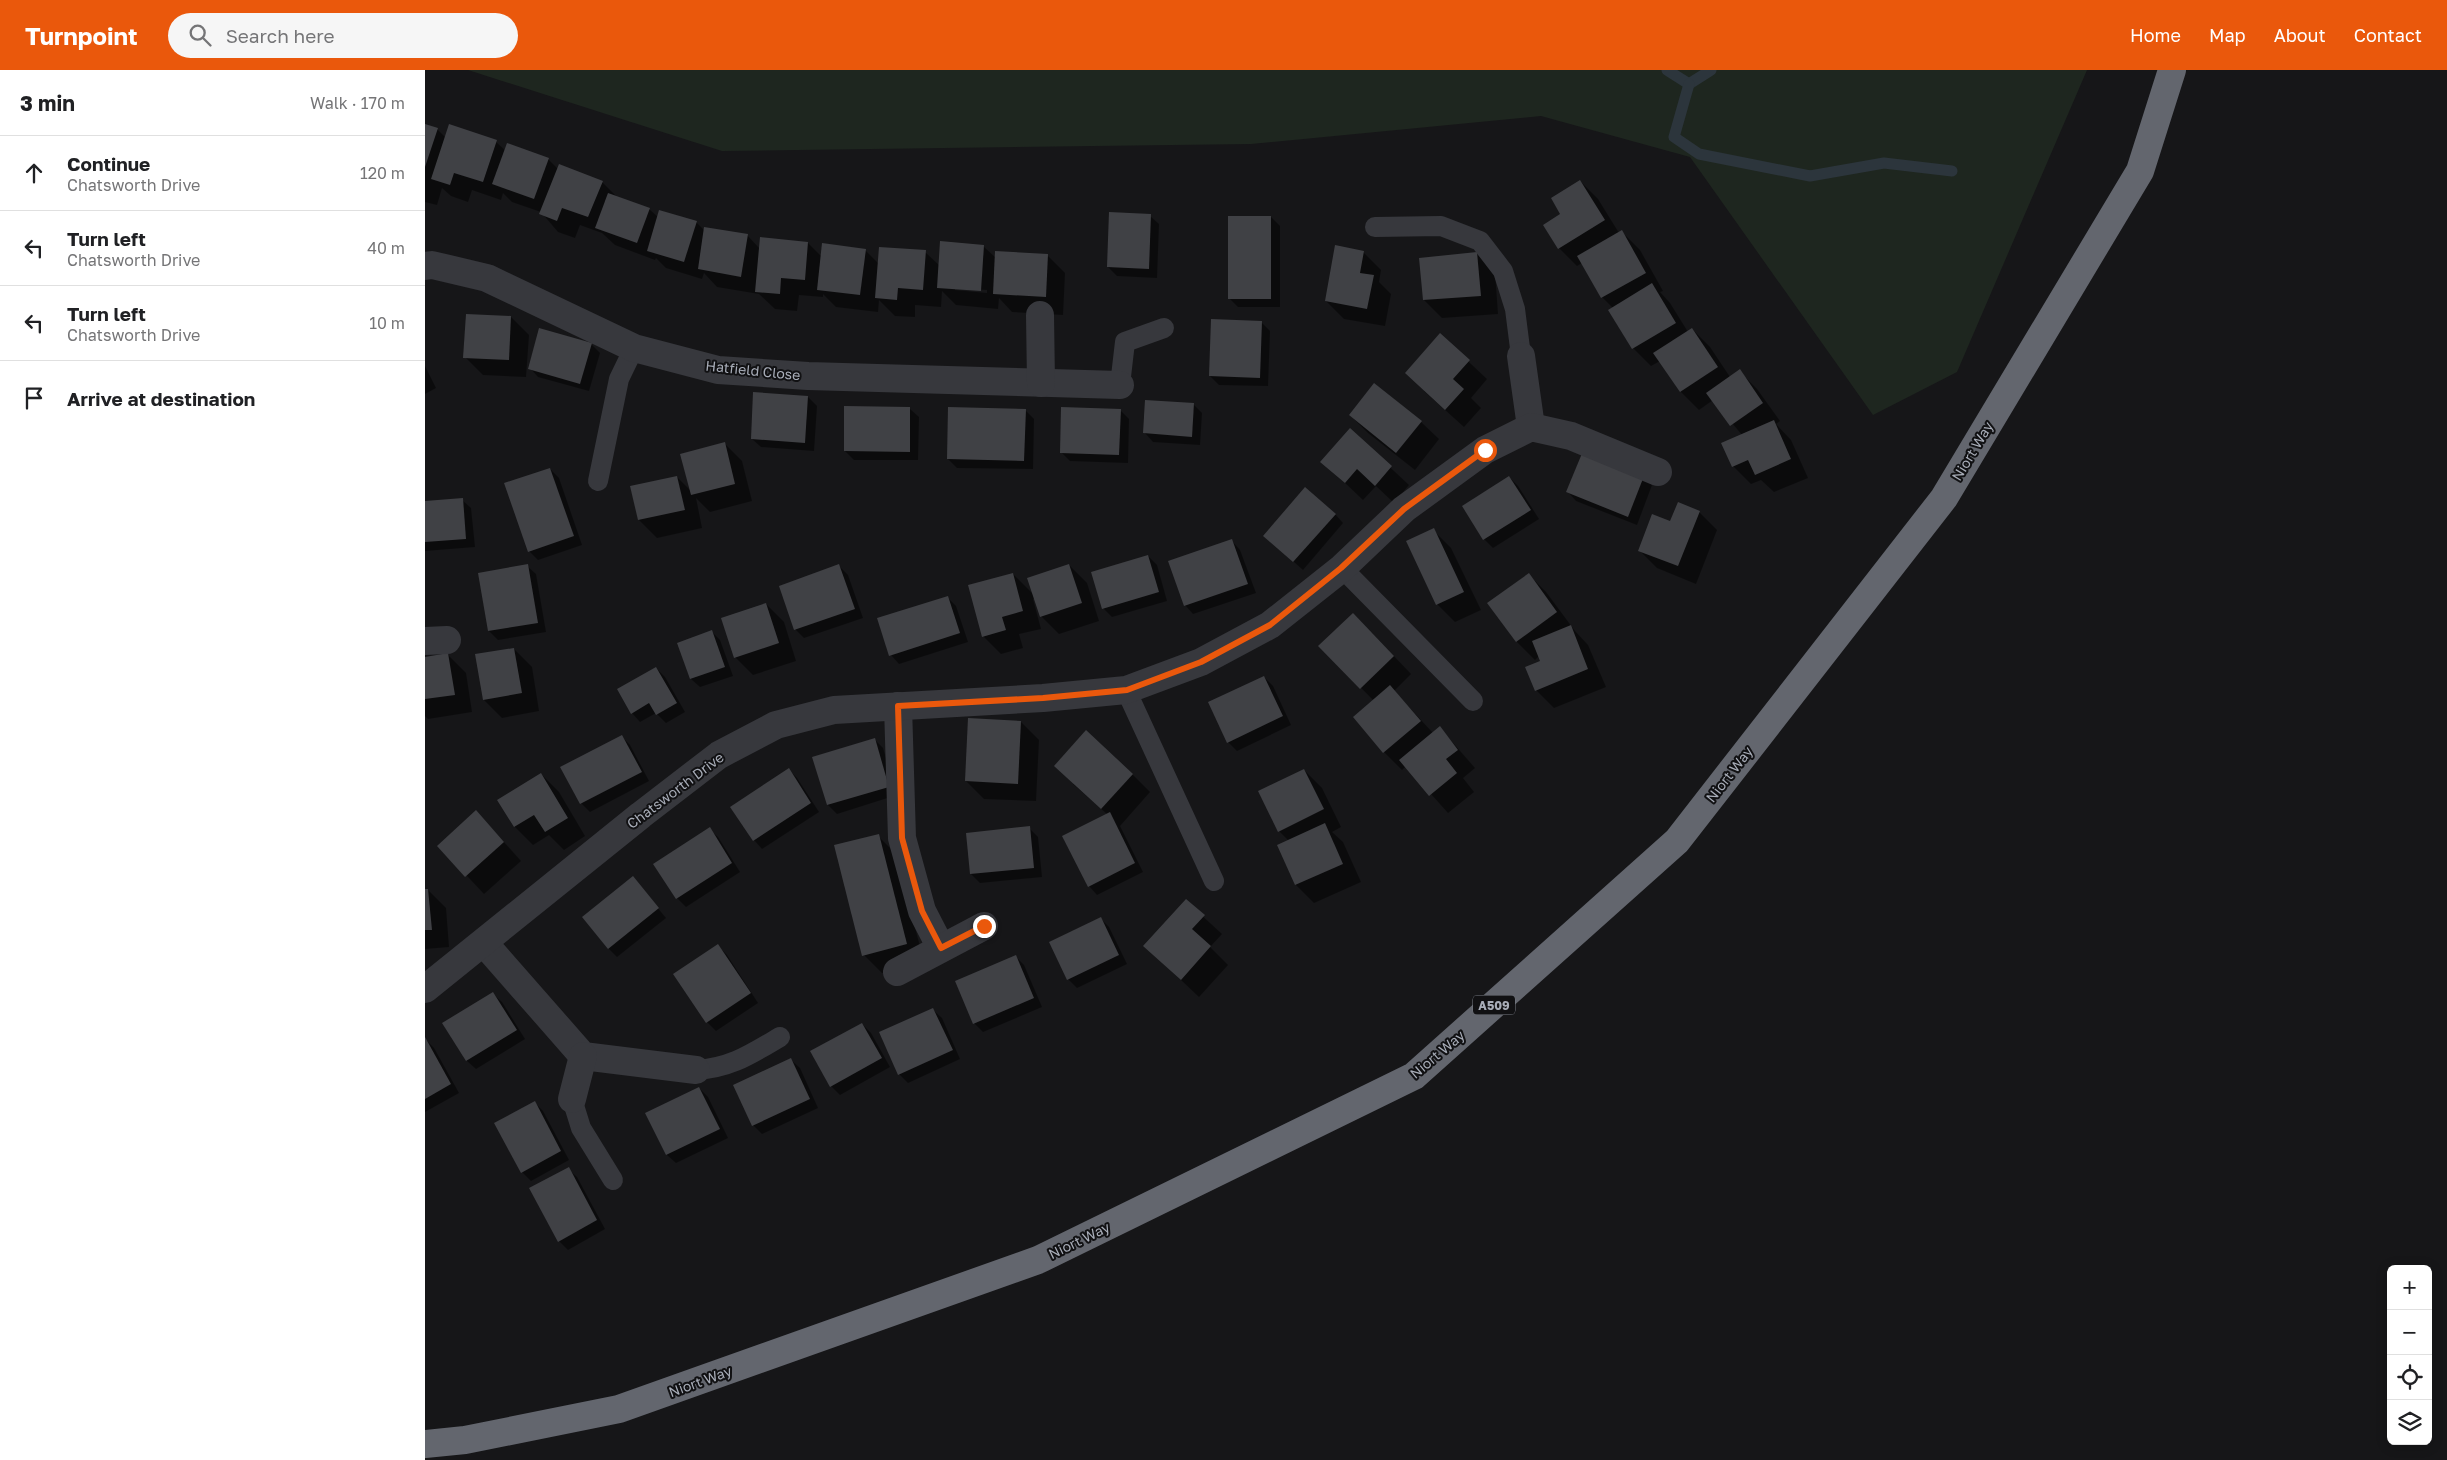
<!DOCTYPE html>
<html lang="en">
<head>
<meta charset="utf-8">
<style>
  :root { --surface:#fff; --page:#f6f6f6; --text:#202124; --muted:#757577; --line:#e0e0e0; --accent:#ea580c }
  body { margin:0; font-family:"Golos Text",sans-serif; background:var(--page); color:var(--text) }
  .controls { position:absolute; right:15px; bottom:15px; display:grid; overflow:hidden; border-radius:8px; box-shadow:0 2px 12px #0003 }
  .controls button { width:45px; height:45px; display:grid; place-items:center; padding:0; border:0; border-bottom:1px solid var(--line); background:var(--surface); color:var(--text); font:25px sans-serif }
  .stop { position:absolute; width:15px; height:15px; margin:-11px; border:4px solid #ea580c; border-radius:50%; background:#fff }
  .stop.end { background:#ea580c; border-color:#fff; box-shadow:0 1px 5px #0008 }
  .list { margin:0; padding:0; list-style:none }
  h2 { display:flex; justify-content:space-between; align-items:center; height:65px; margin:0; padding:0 20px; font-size:21px }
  h2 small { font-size:16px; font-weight:400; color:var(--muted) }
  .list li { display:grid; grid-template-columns:32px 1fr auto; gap:15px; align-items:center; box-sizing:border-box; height:75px; padding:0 20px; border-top:1px solid var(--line) }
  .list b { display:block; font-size:19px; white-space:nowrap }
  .list p { margin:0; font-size:16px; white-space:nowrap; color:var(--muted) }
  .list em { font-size:16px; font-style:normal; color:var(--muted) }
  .icon { flex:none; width:28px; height:28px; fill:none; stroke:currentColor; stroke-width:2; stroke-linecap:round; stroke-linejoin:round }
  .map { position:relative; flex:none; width:2022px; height:1390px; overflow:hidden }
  header { display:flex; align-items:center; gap:30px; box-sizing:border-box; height:70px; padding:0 25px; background:var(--accent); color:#fff }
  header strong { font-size:24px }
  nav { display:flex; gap:28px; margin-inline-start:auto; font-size:18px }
  .search { width:350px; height:45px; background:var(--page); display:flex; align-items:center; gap:12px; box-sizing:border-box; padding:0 18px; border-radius:28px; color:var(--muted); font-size:19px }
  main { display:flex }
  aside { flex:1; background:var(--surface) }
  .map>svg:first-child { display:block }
  .green { fill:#1e261f }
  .shadow { fill:#0007; fill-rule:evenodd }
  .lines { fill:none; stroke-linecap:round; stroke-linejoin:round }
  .stream { stroke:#2c353c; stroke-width:11 }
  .building { fill:#404145 }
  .lane { stroke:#37383d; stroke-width:20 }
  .street { stroke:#37383d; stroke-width:28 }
  .highway { stroke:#63666e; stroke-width:28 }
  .route { stroke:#ea580c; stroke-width:6 }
  .labels { text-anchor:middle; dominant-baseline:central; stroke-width:4; stroke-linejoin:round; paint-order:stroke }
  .shield { fill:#111113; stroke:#7b7e86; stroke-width:1 }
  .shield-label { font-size:12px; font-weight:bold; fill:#a8adb8 }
  .street-label { font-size:14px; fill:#a8adb8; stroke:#111113 }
</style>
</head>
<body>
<header>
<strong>Turnpoint</strong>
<div class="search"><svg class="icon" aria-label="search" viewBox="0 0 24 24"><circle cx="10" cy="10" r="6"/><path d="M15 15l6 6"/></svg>Search here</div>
<nav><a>Home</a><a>Map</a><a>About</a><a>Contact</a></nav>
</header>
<main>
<aside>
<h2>3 min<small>Walk · 170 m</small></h2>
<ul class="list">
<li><svg class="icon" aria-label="ahead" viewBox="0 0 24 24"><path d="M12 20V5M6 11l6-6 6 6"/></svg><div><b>Continue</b><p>Chatsworth Drive</p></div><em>120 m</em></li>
<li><svg class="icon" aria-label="left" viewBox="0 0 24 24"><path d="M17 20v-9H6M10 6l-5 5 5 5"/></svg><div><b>Turn left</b><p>Chatsworth Drive</p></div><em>40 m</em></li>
<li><svg class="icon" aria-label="left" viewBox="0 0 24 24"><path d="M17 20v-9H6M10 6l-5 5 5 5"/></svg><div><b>Turn left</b><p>Chatsworth Drive</p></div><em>10 m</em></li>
<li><svg class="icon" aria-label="arrive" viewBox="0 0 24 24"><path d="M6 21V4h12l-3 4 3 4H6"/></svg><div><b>Arrive at destination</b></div></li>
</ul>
</aside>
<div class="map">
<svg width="2022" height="1390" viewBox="0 0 2022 1390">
  <rect width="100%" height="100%" fill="#161618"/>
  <path class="green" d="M 43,0 L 1662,0 L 1532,302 L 1448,345 L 1265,87 L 1116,46 L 826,74 L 297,81 Z"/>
  <g class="shadow">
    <path d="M 0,56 L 12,59 L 21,68 L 71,72 L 81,81 L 123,89 L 133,99 L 177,112 L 193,128 L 224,139 L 233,147 L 271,152 L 280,161 L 322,165 L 335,179 L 383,173 L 397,187 L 440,180 L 454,194 L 500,182 L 515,196 L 558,176 L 571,188 L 622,185 L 640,203 L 638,245 L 587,242 L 574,228 L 573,239 L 531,235 L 517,221 L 516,237 L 490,235 L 490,247 L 470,246 L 454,230 L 453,242 L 411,237 L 398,224 L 398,227 L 374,225 L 372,241 L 350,239 L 334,224 L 292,217 L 279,203 L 277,209 L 241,198 L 231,188 L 230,190 L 190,175 L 177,163 L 155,155 L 150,168 L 133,162 L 116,142 L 87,132 L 78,123 L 76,130 L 47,120 L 43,132 L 26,126 L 17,118 L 12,135 L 0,132 ZM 530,218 L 562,220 L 562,223 L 530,220 Z"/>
    <path d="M 1155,111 L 1173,129 L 1194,163 L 1197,162 L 1215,180 L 1238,221 L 1235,222 L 1245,233 L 1263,262 L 1267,259 L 1285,277 L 1305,307 L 1314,301 L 1332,319 L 1355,351 L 1351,354 L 1366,370 L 1383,408 L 1349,422 L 1336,410 L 1326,414 L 1308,396 L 1317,365 L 1288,330 L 1274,340 L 1256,322 L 1235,291 L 1226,296 L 1208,278 L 1188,238 L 1177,227 L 1157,193 L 1152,196 L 1134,178 L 1137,144 Z"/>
    <path d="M 725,146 L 734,154 L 732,208 L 692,206 L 683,197 Z"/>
    <path d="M 846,147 L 855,156 L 855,237 L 813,237 L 804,228 Z"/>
    <path d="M 938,182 L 956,200 L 954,212 L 966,224 L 960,256 L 919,249 L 901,231 Z"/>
    <path d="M 1052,184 L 1070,202 L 1073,244 L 1017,248 L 999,230 Z"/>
    <path d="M 42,245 L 86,247 L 104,265 L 101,307 L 58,305 L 40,287 Z"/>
    <path d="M 836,252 L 845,261 L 843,316 L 794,315 L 785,306 Z"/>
    <path d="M 1015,265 L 1062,309 L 1046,328 L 1056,338 L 1039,357 L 999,321 Z"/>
    <path d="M 166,274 L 175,283 L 164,321 L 113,307 L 105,298 Z"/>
    <path d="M 0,296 L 11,318 L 0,324 Z"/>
    <path d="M 383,327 L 392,336 L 389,381 L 336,377 L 327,369 Z"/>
    <path d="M 768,334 L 777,343 L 775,375 L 728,372 L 720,363 Z"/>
    <path d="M 485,339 L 494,347 L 493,390 L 429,390 L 420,381 Z"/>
    <path d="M 600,340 L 609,349 L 608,399 L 532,398 L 523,389 Z"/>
    <path d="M 696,341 L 704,349 L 703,393 L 645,391 L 636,382 Z"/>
    <path d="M 925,345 L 996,352 L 1014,369 L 990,400 L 943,363 Z"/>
    <path d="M 925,360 L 984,415 L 969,433 L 951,416 L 938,430 L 897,391 Z"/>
    <path d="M 299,373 L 317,391 L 327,431 L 285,442 L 271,428 L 277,458 L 232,468 L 214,450 L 252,407 L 266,421 Z"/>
    <path d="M 125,399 L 134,408 L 157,475 L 113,490 L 104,481 Z"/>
    <path d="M 1084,407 L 1093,416 L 1114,449 L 1068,478 L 1059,469 L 1038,436 Z"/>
    <path d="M 1218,407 L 1227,415 L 1212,455 L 1151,431 L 1143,422 Z"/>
    <path d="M 37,430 L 46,438 L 50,477 L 0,481 L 0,433 Z"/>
    <path d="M 1274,442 L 1292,460 L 1271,514 L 1232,498 L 1214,480 Z"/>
    <path d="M 910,444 L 918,453 L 878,500 L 849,474 Z"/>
    <path d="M 1008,460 L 1026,478 L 1056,540 L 1030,552 L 1012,534 Z"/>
    <path d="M 807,471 L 815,480 L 831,523 L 768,544 L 760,535 Z"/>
    <path d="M 723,486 L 732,495 L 742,531 L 687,547 L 678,538 Z"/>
    <path d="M 644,495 L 662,513 L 674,551 L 634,564 L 616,546 L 610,528 L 608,529 L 616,559 L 594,564 L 598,578 L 576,584 L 558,566 L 588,504 L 609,525 Z"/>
    <path d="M 102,496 L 111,504 L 121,562 L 73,570 L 64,561 Z"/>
    <path d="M 414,496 L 423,505 L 438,548 L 379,568 L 371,560 L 355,517 Z"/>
    <path d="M 1103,504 L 1121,522 L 1150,561 L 1163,575 L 1181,617 L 1129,638 L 1111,620 L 1117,592 L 1114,586 L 1110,590 L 1092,572 L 1064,533 Z"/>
    <path d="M 522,527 L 531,536 L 543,572 L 474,594 L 466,585 Z"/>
    <path d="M 341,534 L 359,552 L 371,591 L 328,605 L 310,587 Z"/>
    <path d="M 286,561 L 295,570 L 308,606 L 275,617 L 266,609 L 253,574 Z"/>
    <path d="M 946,562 L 986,604 L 969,621 L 1008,663 L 1015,658 L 1050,698 L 1038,708 L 1049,722 L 1023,743 L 981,696 L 977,700 L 959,682 L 949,631 L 895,576 Z"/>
    <path d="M 89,579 L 107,597 L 114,641 L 77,648 L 59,630 Z"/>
    <path d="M 23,585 L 41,603 L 47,642 L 3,649 L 0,646 L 0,588 Z"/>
    <path d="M 231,598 L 240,607 L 260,642 L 241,653 L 231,643 L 215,652 L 207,643 Z"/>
    <path d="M 839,607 L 848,616 L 866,655 L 812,681 L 803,672 Z"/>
    <path d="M 596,652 L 614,670 L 611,731 L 559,729 L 541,711 Z"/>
    <path d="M 196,666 L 205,675 L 224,711 L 165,742 L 156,733 Z"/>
    <path d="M 449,669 L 458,678 L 472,725 L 412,744 L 403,735 L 389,687 Z"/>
    <path d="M 363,699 L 372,708 L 394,742 L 337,779 L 329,770 Z"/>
    <path d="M 879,700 L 897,718 L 916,757 L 907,762 L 918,772 L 936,812 L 889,833 L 871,815 L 854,775 L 864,771 L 854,761 Z"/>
    <path d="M 116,704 L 134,722 L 160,766 L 139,780 L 124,765 L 108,775 L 90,757 L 74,730 Z"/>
    <path d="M 707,704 L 725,722 L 695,756 L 718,802 L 672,825 L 664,816 L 682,744 L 648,714 Z"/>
    <path d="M 604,758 L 613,767 L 617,807 L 555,813 L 546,804 Z"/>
    <path d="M 284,759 L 293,767 L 315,802 L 261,837 L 252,828 Z"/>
    <path d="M 68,760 L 96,791 L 59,824 L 14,776 Z"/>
    <path d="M 453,766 L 471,784 L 499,892 L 457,903 L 439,885 Z"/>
    <path d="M 208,808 L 241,848 L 192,887 L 183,878 Z"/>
    <path d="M 0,820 L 3,820 L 21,838 L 24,877 L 0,879 Z"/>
    <path d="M 761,831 L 797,864 L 785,877 L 803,895 L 774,927 L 720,876 Z"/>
    <path d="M 675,848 L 684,857 L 702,894 L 652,918 L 643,909 L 625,872 Z"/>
    <path d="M 293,876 L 302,885 L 333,933 L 291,961 L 282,952 Z"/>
    <path d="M 591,887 L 599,895 L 617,937 L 558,962 L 549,953 Z"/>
    <path d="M 68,924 L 77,932 L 100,969 L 51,999 L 42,991 L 19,953 Z"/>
    <path d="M 508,940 L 517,948 L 535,989 L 483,1013 L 474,1004 Z"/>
    <path d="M 437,954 L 446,963 L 465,997 L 415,1025 L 406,1016 Z"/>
    <path d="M 0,969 L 9,978 L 34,1023 L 0,1042 Z"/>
    <path d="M 366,990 L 375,998 L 393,1038 L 337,1064 L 328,1055 Z"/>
    <path d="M 274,1018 L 283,1027 L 303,1068 L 251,1093 L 242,1085 L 222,1044 Z"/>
    <path d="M 109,1032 L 118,1041 L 144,1090 L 106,1111 L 97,1102 Z"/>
    <path d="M 143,1099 L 152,1107 L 180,1159 L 143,1180 L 134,1171 Z"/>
  </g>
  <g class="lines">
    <g class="stream">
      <path d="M 1242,0 L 1264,14 L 1286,0"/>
      <path d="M 1264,14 L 1249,67 L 1274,84 L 1385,106 L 1459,93 L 1527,101"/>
    </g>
  </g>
  <g class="building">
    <path d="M 0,54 L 13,58 L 0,97 Z"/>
    <path d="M 24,54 L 72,70 L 58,112 L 29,103 L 25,115 L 6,109 Z"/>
    <path d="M 82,73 L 124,88 L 109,129 L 67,114 Z"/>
    <path d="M 134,94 L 178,111 L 163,147 L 137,138 L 132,151 L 114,144 Z"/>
    <path d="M 1155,110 L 1180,150 L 1133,179 L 1118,155 L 1135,144 L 1126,128 Z"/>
    <path d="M 183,123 L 225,138 L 212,173 L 170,158 Z"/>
    <path d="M 234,140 L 272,151 L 259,192 L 222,181 Z"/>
    <path d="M 684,142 L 726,144 L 724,199 L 682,197 Z"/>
    <rect x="803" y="146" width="43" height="83"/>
    <path d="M 279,157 L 323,164 L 316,207 L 273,199 Z"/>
    <path d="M 1197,160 L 1221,203 L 1176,228 L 1152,186 Z"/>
    <path d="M 335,167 L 383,172 L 380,210 L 356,208 L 355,224 L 330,222 Z"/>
    <path d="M 515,171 L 559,175 L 556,221 L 512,218 Z"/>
    <path d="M 397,173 L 441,179 L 435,225 L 392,220 Z"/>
    <path d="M 910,175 L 939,181 L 935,203 L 949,205 L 942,239 L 900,231 Z"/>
    <path d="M 454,177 L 501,180 L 498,220 L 473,218 L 472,230 L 450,228 Z"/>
    <path d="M 570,181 L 623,184 L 621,227 L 568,224 Z"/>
    <path d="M 1052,182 L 1056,226 L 998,230 L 994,188 Z"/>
    <path d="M 1227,213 L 1251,253 L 1207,279 L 1183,240 Z"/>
    <path d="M 41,244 L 86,246 L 84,290 L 38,288 Z"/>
    <path d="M 786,249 L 837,251 L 835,308 L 784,306 Z"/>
    <path d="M 114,258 L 167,273 L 155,314 L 103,299 Z"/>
    <path d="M 1267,258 L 1293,297 L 1255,322 L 1228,283 Z"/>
    <path d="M 1015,263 L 1045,290 L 1028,309 L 1039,319 L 1020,340 L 980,303 Z"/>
    <path d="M 1315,299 L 1338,333 L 1305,356 L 1281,323 Z"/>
    <path d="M 949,313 L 997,351 L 971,383 L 924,345 Z"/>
    <path d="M 328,322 L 383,326 L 380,373 L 326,369 Z"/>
    <path d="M 720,330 L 769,333 L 767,367 L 718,363 Z"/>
    <path d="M 419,336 L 485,337 L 485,382 L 419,381 Z"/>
    <path d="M 523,337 L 601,339 L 599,391 L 522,389 Z"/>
    <path d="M 636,337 L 696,339 L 694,385 L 635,383 Z"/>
    <path d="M 1349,350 L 1366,389 L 1330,405 L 1323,390 L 1307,397 L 1296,373 Z"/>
    <path d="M 925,358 L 967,396 L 950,416 L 932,399 L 920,413 L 895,392 Z"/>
    <path d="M 300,372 L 310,414 L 266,425 L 255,384 Z"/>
    <path d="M 1158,381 L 1219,406 L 1203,447 L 1141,422 Z"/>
    <path d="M 125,398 L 149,466 L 103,482 L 79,413 Z"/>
    <path d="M 252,406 L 260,440 L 213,450 L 205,416 Z"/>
    <path d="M 1084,406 L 1106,440 L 1058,470 L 1037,436 Z"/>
    <path d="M 880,417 L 911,444 L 868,492 L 838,466 Z"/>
    <path d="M 38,428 L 41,469 L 0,472 L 0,431 Z"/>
    <path d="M 1253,432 L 1275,441 L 1253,496 L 1213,481 L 1227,444 L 1245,451 Z"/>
    <path d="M 1009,458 L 1039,522 L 1011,535 L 981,471 Z"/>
    <path d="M 807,469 L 823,514 L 759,536 L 743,491 Z"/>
    <path d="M 723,485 L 734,522 L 677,539 L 666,502 Z"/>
    <path d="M 103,494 L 113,553 L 63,561 L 53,503 Z"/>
    <path d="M 414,494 L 430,539 L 369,560 L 354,516 Z"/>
    <path d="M 644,494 L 657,533 L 615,547 L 602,508 Z"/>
    <path d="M 588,503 L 598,541 L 577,547 L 581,560 L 557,567 L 543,515 Z"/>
    <path d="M 1104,503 L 1132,542 L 1091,572 L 1062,533 Z"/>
    <path d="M 523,526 L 535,563 L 464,586 L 452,548 Z"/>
    <path d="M 341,533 L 354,573 L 309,588 L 296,548 Z"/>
    <path d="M 928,543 L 969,586 L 935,619 L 893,576 Z"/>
    <path d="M 1146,555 L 1163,599 L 1110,621 L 1100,597 L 1115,591 L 1107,571 Z"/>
    <path d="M 287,560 L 300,597 L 265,609 L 252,573 Z"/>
    <path d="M 89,578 L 97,623 L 58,630 L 50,584 Z"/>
    <path d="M 23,583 L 30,625 L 0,629 L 0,587 Z"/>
    <path d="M 231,597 L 252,633 L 231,645 L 224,633 L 206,644 L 192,619 Z"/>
    <path d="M 839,606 L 858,646 L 802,673 L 783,632 Z"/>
    <path d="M 965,615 L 996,651 L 958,683 L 928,647 Z"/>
    <path d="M 543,648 L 596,651 L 593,714 L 540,711 Z"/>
    <path d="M 1015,656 L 1033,680 L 1021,689 L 1032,703 L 1004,726 L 974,690 Z"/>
    <path d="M 661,660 L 708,704 L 676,739 L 629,696 Z"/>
    <path d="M 197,665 L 217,702 L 155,734 L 135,697 Z"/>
    <path d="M 450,668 L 464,717 L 402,735 L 387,687 Z"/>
    <path d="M 364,698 L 386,733 L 328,771 L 305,737 Z"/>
    <path d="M 879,699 L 899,739 L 853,762 L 833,721 Z"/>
    <path d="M 116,703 L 143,748 L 120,762 L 109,745 L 89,757 L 72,730 Z"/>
    <path d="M 51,740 L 79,772 L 40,807 L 12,776 Z"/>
    <path d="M 685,742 L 710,793 L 663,817 L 637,766 Z"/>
    <path d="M 900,753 L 918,794 L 870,815 L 852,775 Z"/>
    <path d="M 605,756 L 609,798 L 545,804 L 541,763 Z"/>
    <path d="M 285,757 L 307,793 L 251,829 L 228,794 Z"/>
    <path d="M 454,764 L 482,874 L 437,886 L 409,775 Z"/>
    <path d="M 208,806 L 234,838 L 183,879 L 157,847 Z"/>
    <path d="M 0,819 L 3,819 L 7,860 L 0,860 Z"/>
    <path d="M 761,829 L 780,845 L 767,859 L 786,876 L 756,910 L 718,876 Z"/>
    <path d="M 676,847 L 694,885 L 642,910 L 624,872 Z"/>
    <path d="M 293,874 L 326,923 L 281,953 L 248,904 Z"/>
    <path d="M 591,885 L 609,928 L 548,954 L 530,911 Z"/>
    <path d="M 68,922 L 92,960 L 41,991 L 17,953 Z"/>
    <path d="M 508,938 L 528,980 L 473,1005 L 454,962 Z"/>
    <path d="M 437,953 L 457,988 L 405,1017 L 385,981 Z"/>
    <path d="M 0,967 L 26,1014 L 0,1029 Z"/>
    <path d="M 366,988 L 385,1029 L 327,1056 L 308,1015 Z"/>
    <path d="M 274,1017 L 295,1059 L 241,1085 L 220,1043 Z"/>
    <path d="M 110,1031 L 136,1081 L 96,1103 L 69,1053 Z"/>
    <path d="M 144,1097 L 172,1150 L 133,1172 L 104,1118 Z"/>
  </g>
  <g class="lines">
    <g class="lane">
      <path d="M 950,157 L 1016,156 L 1055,171 L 1078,201 L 1090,239 L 1096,286"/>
      <path d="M 695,315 L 700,272 L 739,258"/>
      <path d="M 173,411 L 194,309 L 209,278"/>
      <path d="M 917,498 L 1048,631"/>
      <path d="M 701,620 L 789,811"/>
      <path d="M 271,1000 C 306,998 326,984 355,967"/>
      <path d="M 147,1029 L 156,1058 L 188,1110"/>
    </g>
    <g class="street">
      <path d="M 0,196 L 7,195 L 62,208 L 209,278 L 293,300 L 383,306 L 695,315"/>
      <path d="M 615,245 L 616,313"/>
      <path d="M 1096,286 L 1106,357"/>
      <path d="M 0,571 L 22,570"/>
      <path d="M 473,636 L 477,768 L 497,841 L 516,878"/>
      <path d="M 59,873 L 158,986 L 271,1000"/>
      <path d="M 472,902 L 559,856"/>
      <path d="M 0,919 L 216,745 L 294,685 L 351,655 L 409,640 L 618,628 L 701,620 L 776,592 L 845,555 L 917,498 L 979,439 L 1060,380 L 1106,357 L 1146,366 L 1233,402"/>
      <path d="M 147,1029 L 158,986"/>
    </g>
    <path class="highway" d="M 0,1374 L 40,1370 L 194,1339 L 613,1190 L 989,1006 L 1252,771 L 1519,428 L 1715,101 L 1747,0"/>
  </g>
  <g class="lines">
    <path class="route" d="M 559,856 L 516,878 L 497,841 L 477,768 L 473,636 L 618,628 L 702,620 L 776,592 L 845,555 L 916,498 L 979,439 L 1060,380"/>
  </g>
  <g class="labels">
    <rect class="shield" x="1048" y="925.5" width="42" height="19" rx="4"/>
    <g class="shield-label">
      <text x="1069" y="935">A509</text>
    </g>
    <g class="street-label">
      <text transform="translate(328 300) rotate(6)">Hatfield Close</text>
      <text transform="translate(1547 381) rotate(-59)">Niort Way</text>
      <text transform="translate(1304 704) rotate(-52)">Niort Way</text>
      <text transform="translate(250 720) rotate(-37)">Chatsworth Drive</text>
      <text transform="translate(1012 984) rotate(-40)">Niort Way</text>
      <text transform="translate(654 1170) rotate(-26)">Niort Way</text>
      <text transform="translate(275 1311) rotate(-20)">Niort Way</text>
    </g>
  </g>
</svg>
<div class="controls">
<button>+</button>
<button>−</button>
<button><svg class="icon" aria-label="locate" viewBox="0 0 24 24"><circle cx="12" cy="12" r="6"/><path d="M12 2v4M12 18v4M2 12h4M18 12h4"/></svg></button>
<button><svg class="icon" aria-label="layers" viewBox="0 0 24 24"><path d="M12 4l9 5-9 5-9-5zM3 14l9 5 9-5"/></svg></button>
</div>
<div class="stop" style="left:1060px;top:380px"></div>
<div class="stop end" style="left:559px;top:856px"></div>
</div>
</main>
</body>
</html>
